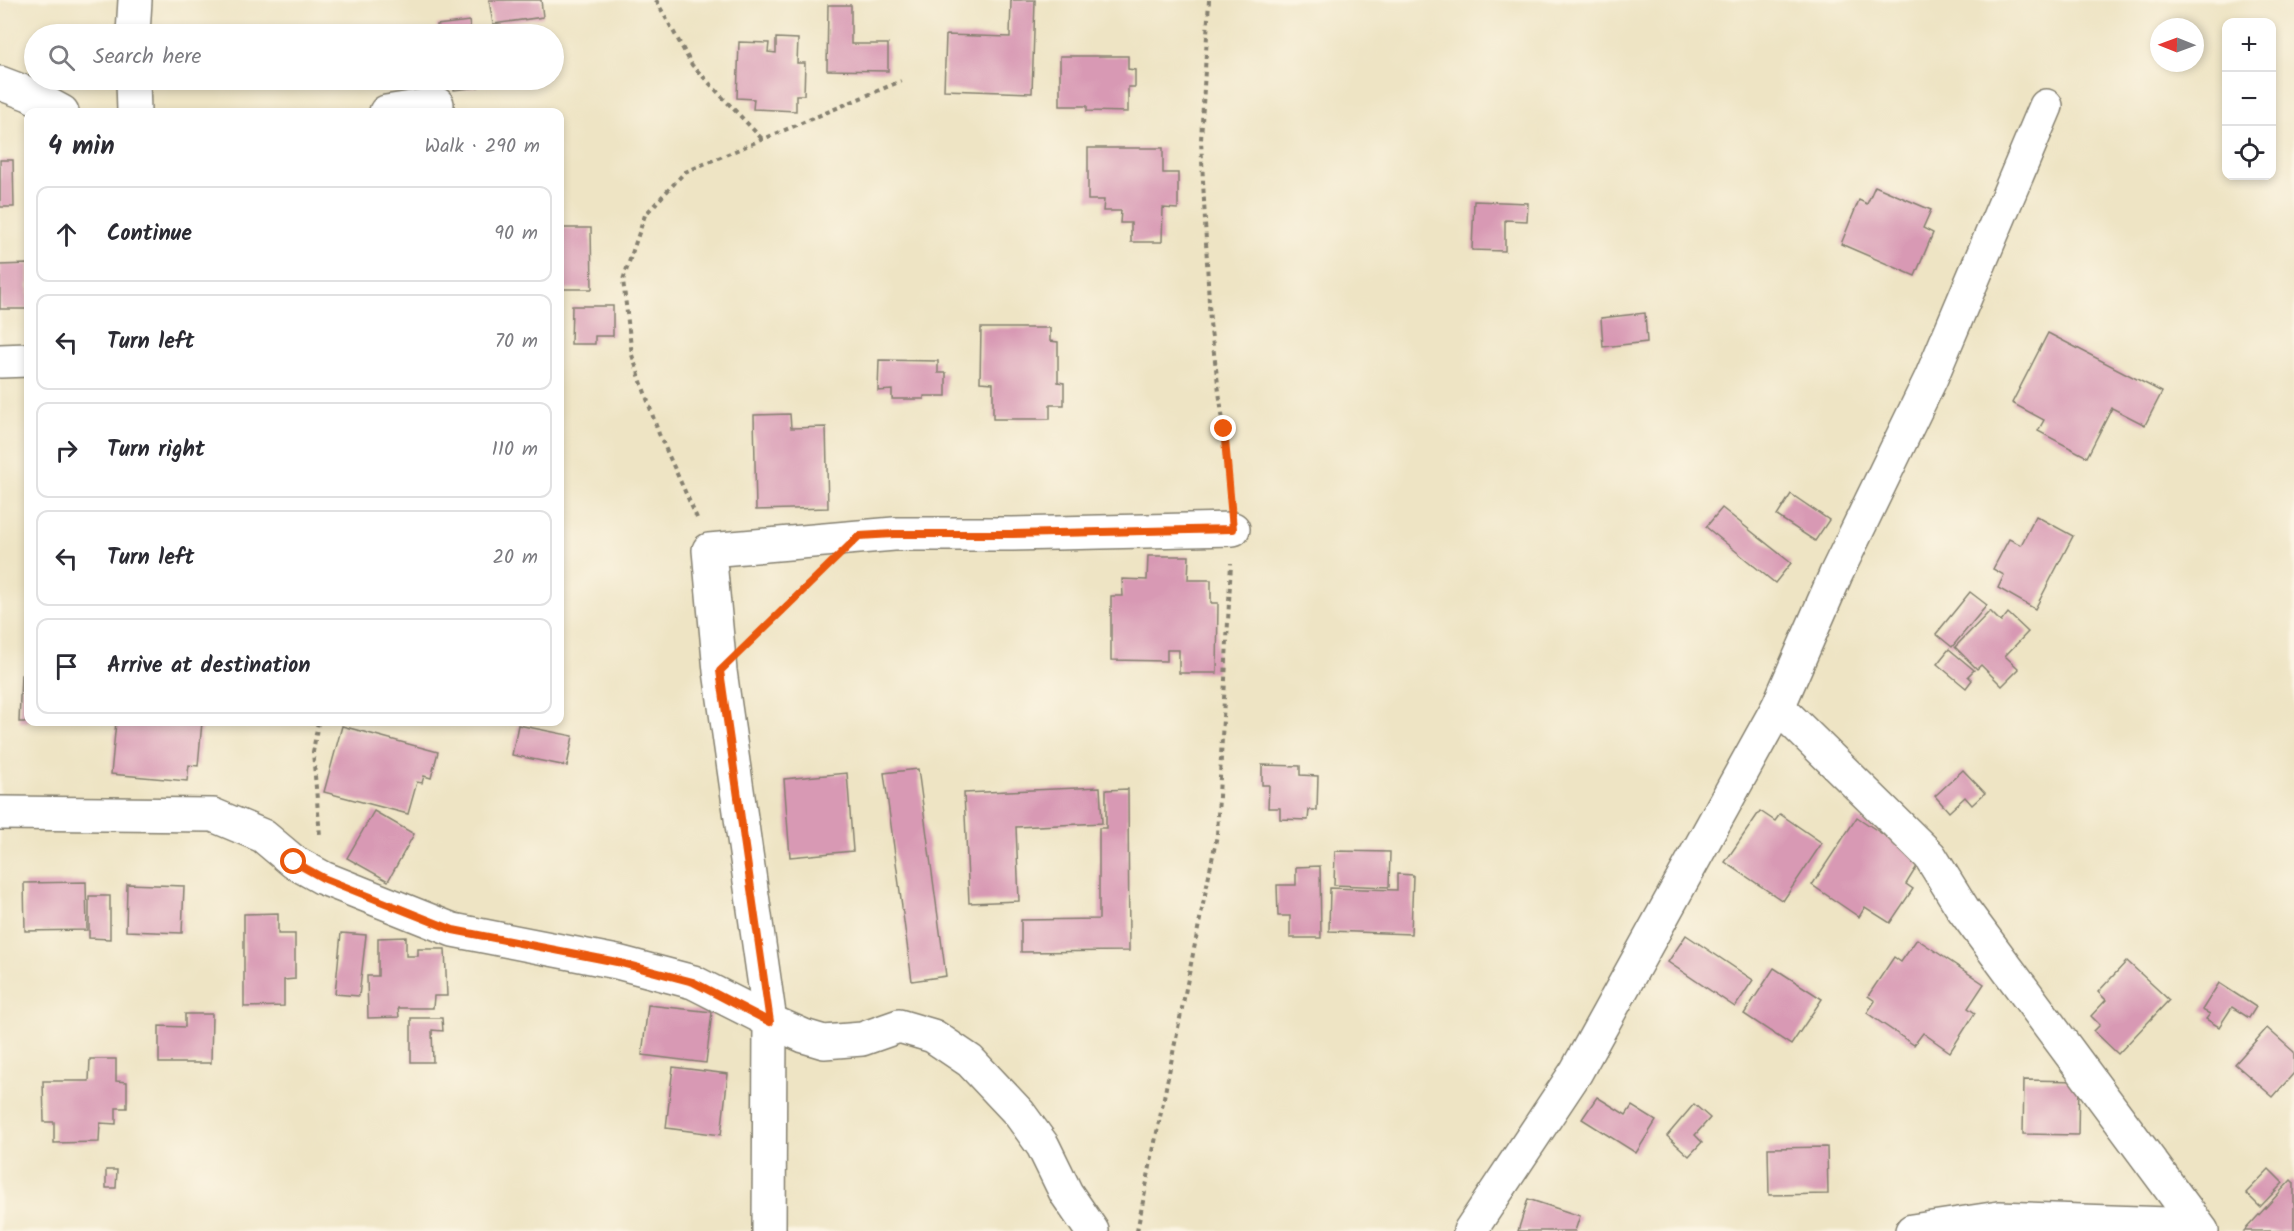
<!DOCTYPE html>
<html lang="en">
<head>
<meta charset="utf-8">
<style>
  :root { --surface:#fff; --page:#f2f2f3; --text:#2b2b33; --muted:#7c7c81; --line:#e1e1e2 }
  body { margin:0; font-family:Kalam,sans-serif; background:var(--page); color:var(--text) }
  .controls { position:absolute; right:18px; top:18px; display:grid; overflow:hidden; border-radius:12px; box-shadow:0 3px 9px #0003 }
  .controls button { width:54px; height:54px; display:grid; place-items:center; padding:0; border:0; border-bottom:2px solid var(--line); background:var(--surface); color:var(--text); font:30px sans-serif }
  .compass { position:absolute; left:2150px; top:18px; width:54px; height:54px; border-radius:50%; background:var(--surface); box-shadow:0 3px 9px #0003; rotate:271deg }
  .stop { position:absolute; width:18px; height:18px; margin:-14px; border:4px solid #ea580c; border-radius:50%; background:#fff }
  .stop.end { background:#ea580c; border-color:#fff; box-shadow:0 2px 6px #0008 }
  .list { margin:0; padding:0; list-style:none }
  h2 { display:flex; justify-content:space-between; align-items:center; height:78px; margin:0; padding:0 24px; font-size:26px }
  h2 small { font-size:20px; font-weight:400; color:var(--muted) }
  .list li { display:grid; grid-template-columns:39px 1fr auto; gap:18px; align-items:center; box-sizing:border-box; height:96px; margin:0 12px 12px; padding:0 12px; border:2px solid var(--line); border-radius:12px }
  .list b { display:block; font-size:22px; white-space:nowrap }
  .list em { font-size:20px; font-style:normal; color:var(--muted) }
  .icon { flex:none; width:33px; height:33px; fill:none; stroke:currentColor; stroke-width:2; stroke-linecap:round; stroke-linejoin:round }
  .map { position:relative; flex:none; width:2294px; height:1231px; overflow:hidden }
  .search { position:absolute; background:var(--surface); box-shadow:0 3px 9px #0003; left:24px; top:24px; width:540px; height:66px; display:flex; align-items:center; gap:15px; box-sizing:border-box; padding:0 21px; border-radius:33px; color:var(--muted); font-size:22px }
  .panel { position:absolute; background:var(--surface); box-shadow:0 3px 9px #0003; left:24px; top:108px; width:540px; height:618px; border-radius:12px }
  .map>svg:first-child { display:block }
  .building { fill:#d899b4 }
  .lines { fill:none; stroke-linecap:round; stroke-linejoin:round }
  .minor-casing { stroke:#858070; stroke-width:36 }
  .path { stroke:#858070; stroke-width:4; stroke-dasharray:4.5 4.5; stroke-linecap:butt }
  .minor { stroke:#fff; stroke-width:33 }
  .route { stroke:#ea580c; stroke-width:8 }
</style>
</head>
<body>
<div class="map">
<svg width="2294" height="1231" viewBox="0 0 2294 1231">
  <rect width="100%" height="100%" fill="#fcf5e5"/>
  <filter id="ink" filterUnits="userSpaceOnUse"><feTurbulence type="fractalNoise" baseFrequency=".0167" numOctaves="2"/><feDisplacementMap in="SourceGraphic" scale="12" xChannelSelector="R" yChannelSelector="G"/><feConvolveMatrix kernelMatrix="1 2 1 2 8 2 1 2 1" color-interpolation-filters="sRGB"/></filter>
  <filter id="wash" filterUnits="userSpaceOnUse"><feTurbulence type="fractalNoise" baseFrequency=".008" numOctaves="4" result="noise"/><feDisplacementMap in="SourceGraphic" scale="24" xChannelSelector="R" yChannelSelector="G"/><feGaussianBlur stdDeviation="1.35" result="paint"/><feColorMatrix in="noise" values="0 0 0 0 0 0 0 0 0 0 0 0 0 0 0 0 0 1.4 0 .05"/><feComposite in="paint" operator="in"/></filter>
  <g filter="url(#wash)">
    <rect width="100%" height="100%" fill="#eee4c4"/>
    <g id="blocks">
      <g class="building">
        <path d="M 489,0 L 541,0 L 543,17 L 493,24 Z"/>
        <path d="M 1011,0 L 1035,0 L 1032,93 L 944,90 L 946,35 L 1010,37 Z"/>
        <path d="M 828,5 L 851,5 L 851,44 L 888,44 L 888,71 L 827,70 Z"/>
        <path d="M 469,21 L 471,34 L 438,34 L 437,25 Z"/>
        <path d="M 776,38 L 798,39 L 797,63 L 805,63 L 804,95 L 796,95 L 796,111 L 753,109 L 754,99 L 737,98 L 739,42 L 769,43 L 768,52 L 776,53 Z"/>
        <path d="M 1060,56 L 1128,56 L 1128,69 L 1135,70 L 1135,87 L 1128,87 L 1128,112 L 1087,111 L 1087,106 L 1060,106 Z"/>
        <path d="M 453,80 L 477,80 L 478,87 L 454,90 Z"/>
        <path d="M 1088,148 L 1163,148 L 1163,173 L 1178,173 L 1178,209 L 1163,208 L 1162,242 L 1131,242 L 1131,223 L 1120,223 L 1121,211 L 1103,211 L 1104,200 L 1088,200 Z"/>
        <path d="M 0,160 L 13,160 L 14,207 L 0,207 Z"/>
        <path d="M 1875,186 L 1931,210 L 1923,228 L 1933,233 L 1915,276 L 1841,244 L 1859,200 L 1867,204 Z"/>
        <path d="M 1474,201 L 1528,203 L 1527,221 L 1505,220 L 1505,251 L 1472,250 Z"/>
        <path d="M 561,228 L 591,228 L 592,289 L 560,289 Z"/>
        <path d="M 28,264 L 28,309 L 0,309 L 0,265 Z"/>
        <path d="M 572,306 L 613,306 L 613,336 L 595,336 L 595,344 L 571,344 Z"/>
        <path d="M 1645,313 L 1647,342 L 1603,347 L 1601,318 Z"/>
        <path d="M 981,328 L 1050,328 L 1050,341 L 1058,342 L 1058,382 L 1064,383 L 1064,405 L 1050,405 L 1050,419 L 993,419 L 993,383 L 980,382 Z"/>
        <path d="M 2048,333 L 2162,392 L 2145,425 L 2112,408 L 2087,457 L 2038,431 L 2044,420 L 2012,403 Z"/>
        <path d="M 879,360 L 938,361 L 938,373 L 946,373 L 946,396 L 924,396 L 924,399 L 892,399 L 892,390 L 878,391 Z"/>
        <path d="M 790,414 L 791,428 L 826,427 L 828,508 L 756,510 L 754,415 Z"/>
        <path d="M 1791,494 L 1829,520 L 1815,541 L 1777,516 Z"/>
        <path d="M 1722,508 L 1791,563 L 1775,583 L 1706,527 Z"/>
        <path d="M 2036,516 L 2073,536 L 2035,609 L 1998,588 L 2004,575 L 1993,569 L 2009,539 L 2021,545 Z"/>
        <path d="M 1148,556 L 1189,556 L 1188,580 L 1211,580 L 1211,603 L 1218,603 L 1217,673 L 1179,673 L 1179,650 L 1167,650 L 1167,661 L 1111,660 L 1111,596 L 1123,596 L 1122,579 L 1147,580 Z"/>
        <path d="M 1970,592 L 1987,605 L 1952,647 L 1936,634 Z"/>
        <path d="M 1990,611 L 2001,622 L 2008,613 L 2028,632 L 2005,656 L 2019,669 L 2002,686 L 1981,665 L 1977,669 L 1955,647 Z"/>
        <path d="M 1949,649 L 1974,670 L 1968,676 L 1972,680 L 1966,688 L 1937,664 Z"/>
        <path d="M 21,675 L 28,675 L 28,722 L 19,722 Z"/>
        <path d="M 116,722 L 202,722 L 198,766 L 189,765 L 187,781 L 111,774 Z"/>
        <path d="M 518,725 L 573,736 L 567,766 L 512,755 Z"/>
        <path d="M 342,726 L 438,752 L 431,778 L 424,776 L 422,783 L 417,782 L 408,814 L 324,792 Z"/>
        <path d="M 1262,765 L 1300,766 L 1300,775 L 1318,776 L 1317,810 L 1309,810 L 1308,820 L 1280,819 L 1280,808 L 1268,808 L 1269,785 L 1262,785 Z"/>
        <path d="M 918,769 L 946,976 L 912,981 L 884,773 Z"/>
        <path d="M 1963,770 L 1985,793 L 1972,805 L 1965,797 L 1949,812 L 1935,796 Z"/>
        <path d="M 847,773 L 853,851 L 790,857 L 784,779 Z"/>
        <path d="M 1100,787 L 1102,823 L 1016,827 L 1019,901 L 969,903 L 964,793 Z"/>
        <path d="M 1128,789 L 1129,951 L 1021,952 L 1021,920 L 1099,919 L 1099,828 L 1106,828 L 1106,790 Z"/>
        <path d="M 374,811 L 414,834 L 388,881 L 347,858 Z"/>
        <path d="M 1760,811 L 1775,821 L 1780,814 L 1822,843 L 1783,901 L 1725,862 Z"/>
        <path d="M 1857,817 L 1921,860 L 1906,884 L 1913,889 L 1890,923 L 1865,907 L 1859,917 L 1812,885 Z"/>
        <path d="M 1335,851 L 1390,852 L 1389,887 L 1334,885 Z"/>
        <path d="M 1320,866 L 1321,938 L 1290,938 L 1290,916 L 1278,916 L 1277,885 L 1296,885 L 1296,867 Z"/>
        <path d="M 1397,874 L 1413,875 L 1411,934 L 1329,931 L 1330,888 L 1397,890 Z"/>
        <path d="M 86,882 L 87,930 L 25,931 L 24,883 Z"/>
        <path d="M 127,884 L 184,886 L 182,933 L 126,931 Z"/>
        <path d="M 89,896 L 110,896 L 110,939 L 89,938 Z"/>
        <path d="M 278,913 L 278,934 L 295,934 L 295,979 L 284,980 L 284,1006 L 244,1007 L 244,914 Z"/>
        <path d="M 341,933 L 366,935 L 359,996 L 335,994 Z"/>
        <path d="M 1686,935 L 1753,980 L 1735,1007 L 1668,962 Z"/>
        <path d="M 406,937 L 406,956 L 418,956 L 418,949 L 445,949 L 447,996 L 434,996 L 433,1008 L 398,1008 L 399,1017 L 368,1018 L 367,976 L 378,976 L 378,938 Z"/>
        <path d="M 1917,939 L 1984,984 L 1968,1008 L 1975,1013 L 1950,1052 L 1923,1033 L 1914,1045 L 1867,1013 L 1875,1001 L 1868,996 L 1894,957 L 1901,962 Z"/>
        <path d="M 2127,961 L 2169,1000 L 2118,1054 L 2094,1031 L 2100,1025 L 2091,1016 L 2106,1000 L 2098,992 Z"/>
        <path d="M 1774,968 L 1822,999 L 1791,1045 L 1744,1014 Z"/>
        <path d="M 2219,983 L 2256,1007 L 2249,1018 L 2232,1007 L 2219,1027 L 2206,1019 L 2210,1014 L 2202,1010 Z"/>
        <path d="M 648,1005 L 712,1012 L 706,1063 L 642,1055 Z"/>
        <path d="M 185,1014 L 212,1014 L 211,1063 L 159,1063 L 159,1026 L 185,1027 Z"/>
        <path d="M 411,1018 L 442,1018 L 443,1031 L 432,1030 L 433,1062 L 411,1062 Z"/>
        <path d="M 2267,1028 L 2294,1052 L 2294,1073 L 2273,1097 L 2235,1064 Z"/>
        <path d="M 90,1059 L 116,1059 L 116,1081 L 127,1082 L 127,1108 L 116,1108 L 116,1124 L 100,1123 L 99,1142 L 54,1143 L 54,1122 L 44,1122 L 43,1081 L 89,1081 Z"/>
        <path d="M 673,1067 L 728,1074 L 721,1135 L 666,1128 Z"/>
        <path d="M 2024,1080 L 2079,1081 L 2078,1135 L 2023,1134 Z"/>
        <path d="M 1597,1097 L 1626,1115 L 1632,1106 L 1656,1121 L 1636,1153 L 1582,1119 Z"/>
        <path d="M 1694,1104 L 1710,1118 L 1695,1135 L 1702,1142 L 1689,1156 L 1667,1136 Z"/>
        <path d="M 1827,1147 L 1828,1194 L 1769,1195 L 1768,1148 Z"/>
        <path d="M 2269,1169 L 2283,1183 L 2260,1207 L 2246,1193 Z"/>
        <path d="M 106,1170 L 117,1170 L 116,1188 L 106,1188 Z"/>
        <path d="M 2291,1180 L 2294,1183 L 2294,1231 L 2244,1231 Z"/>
        <path d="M 1528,1199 L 1580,1216 L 1575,1231 L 1518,1231 Z"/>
      </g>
    </g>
  </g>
  <g filter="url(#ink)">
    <use href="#blocks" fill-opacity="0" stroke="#858070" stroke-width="1.5"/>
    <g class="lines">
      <defs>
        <g id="minor">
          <path d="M 133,34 L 135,0"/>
          <path d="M 133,80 L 134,112"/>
          <path d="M 0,83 L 29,94 L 62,112"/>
          <path d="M 386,112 L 437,104"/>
          <path d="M 0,361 L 28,360"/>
          <path d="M 1778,707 L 1930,856 L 1963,909 L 2202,1231"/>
          <path d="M 0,813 L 213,815 L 263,836 L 294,862 L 323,878 L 453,930 L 617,962 L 693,982 L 770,1021 L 804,1036 L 824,1042 L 862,1039 L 899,1026 L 933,1036 L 970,1061 L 1019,1113 L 1043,1146 L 1066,1193 L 1092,1231"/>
          <path d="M 769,1231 L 770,1021 L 720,671 L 709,550 L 894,534 L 1012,534 L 1233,529"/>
          <path d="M 1470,1231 L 1576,1072 L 1778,707 L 1836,574 L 1931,378 L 2046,106"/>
          <path d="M 1912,1231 L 1999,1218 L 2197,1225"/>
        </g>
      </defs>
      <use href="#minor" class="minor-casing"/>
      <g class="path">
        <path d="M 656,0 L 692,65 L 763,140"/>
        <path d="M 1209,0 L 1201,140 L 1210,323 L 1224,429 L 1230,496"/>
        <path d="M 697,518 L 659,434 L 632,355 L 623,280 L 645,215 L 685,172 L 901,81"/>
        <path d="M 753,639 L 818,576"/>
        <path d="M 318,722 L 313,752 L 320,836"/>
        <path d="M 1137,1231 L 1217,835 L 1231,563"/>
      </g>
      <use href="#minor" class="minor"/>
    </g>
  </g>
  <g class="lines" filter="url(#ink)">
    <path class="route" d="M 294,862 L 323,878 L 453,930 L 617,962 L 693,982 L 770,1022 L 720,671 L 859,536 L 894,534 L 1012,534 L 1233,529 L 1224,429"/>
  </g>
</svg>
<div class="controls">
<button>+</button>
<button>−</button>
<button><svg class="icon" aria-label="locate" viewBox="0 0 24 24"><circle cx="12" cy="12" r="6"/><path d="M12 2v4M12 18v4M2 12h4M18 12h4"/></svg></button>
</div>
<svg class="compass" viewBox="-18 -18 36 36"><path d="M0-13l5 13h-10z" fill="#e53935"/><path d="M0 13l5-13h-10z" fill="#7c7c81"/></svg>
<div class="stop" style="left:294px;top:862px"></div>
<div class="stop end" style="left:1224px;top:429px"></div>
<div class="search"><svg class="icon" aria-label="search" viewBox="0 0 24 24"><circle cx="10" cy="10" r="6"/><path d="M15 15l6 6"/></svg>Search here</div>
<section class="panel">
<h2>4 min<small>Walk · 290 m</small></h2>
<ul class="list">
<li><svg class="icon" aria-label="ahead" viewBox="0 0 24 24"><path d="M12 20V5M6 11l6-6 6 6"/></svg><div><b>Continue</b></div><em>90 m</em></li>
<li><svg class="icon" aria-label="left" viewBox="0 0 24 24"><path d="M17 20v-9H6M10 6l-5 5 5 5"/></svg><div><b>Turn left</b></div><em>70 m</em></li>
<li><svg class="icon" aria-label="right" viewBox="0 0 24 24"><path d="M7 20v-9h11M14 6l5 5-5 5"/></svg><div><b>Turn right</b></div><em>110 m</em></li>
<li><svg class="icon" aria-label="left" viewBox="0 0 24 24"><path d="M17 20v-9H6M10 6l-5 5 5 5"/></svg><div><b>Turn left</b></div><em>20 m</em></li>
<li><svg class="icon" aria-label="arrive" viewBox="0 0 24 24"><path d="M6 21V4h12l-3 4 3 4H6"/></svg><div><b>Arrive at destination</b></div></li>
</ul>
</section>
</div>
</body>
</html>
